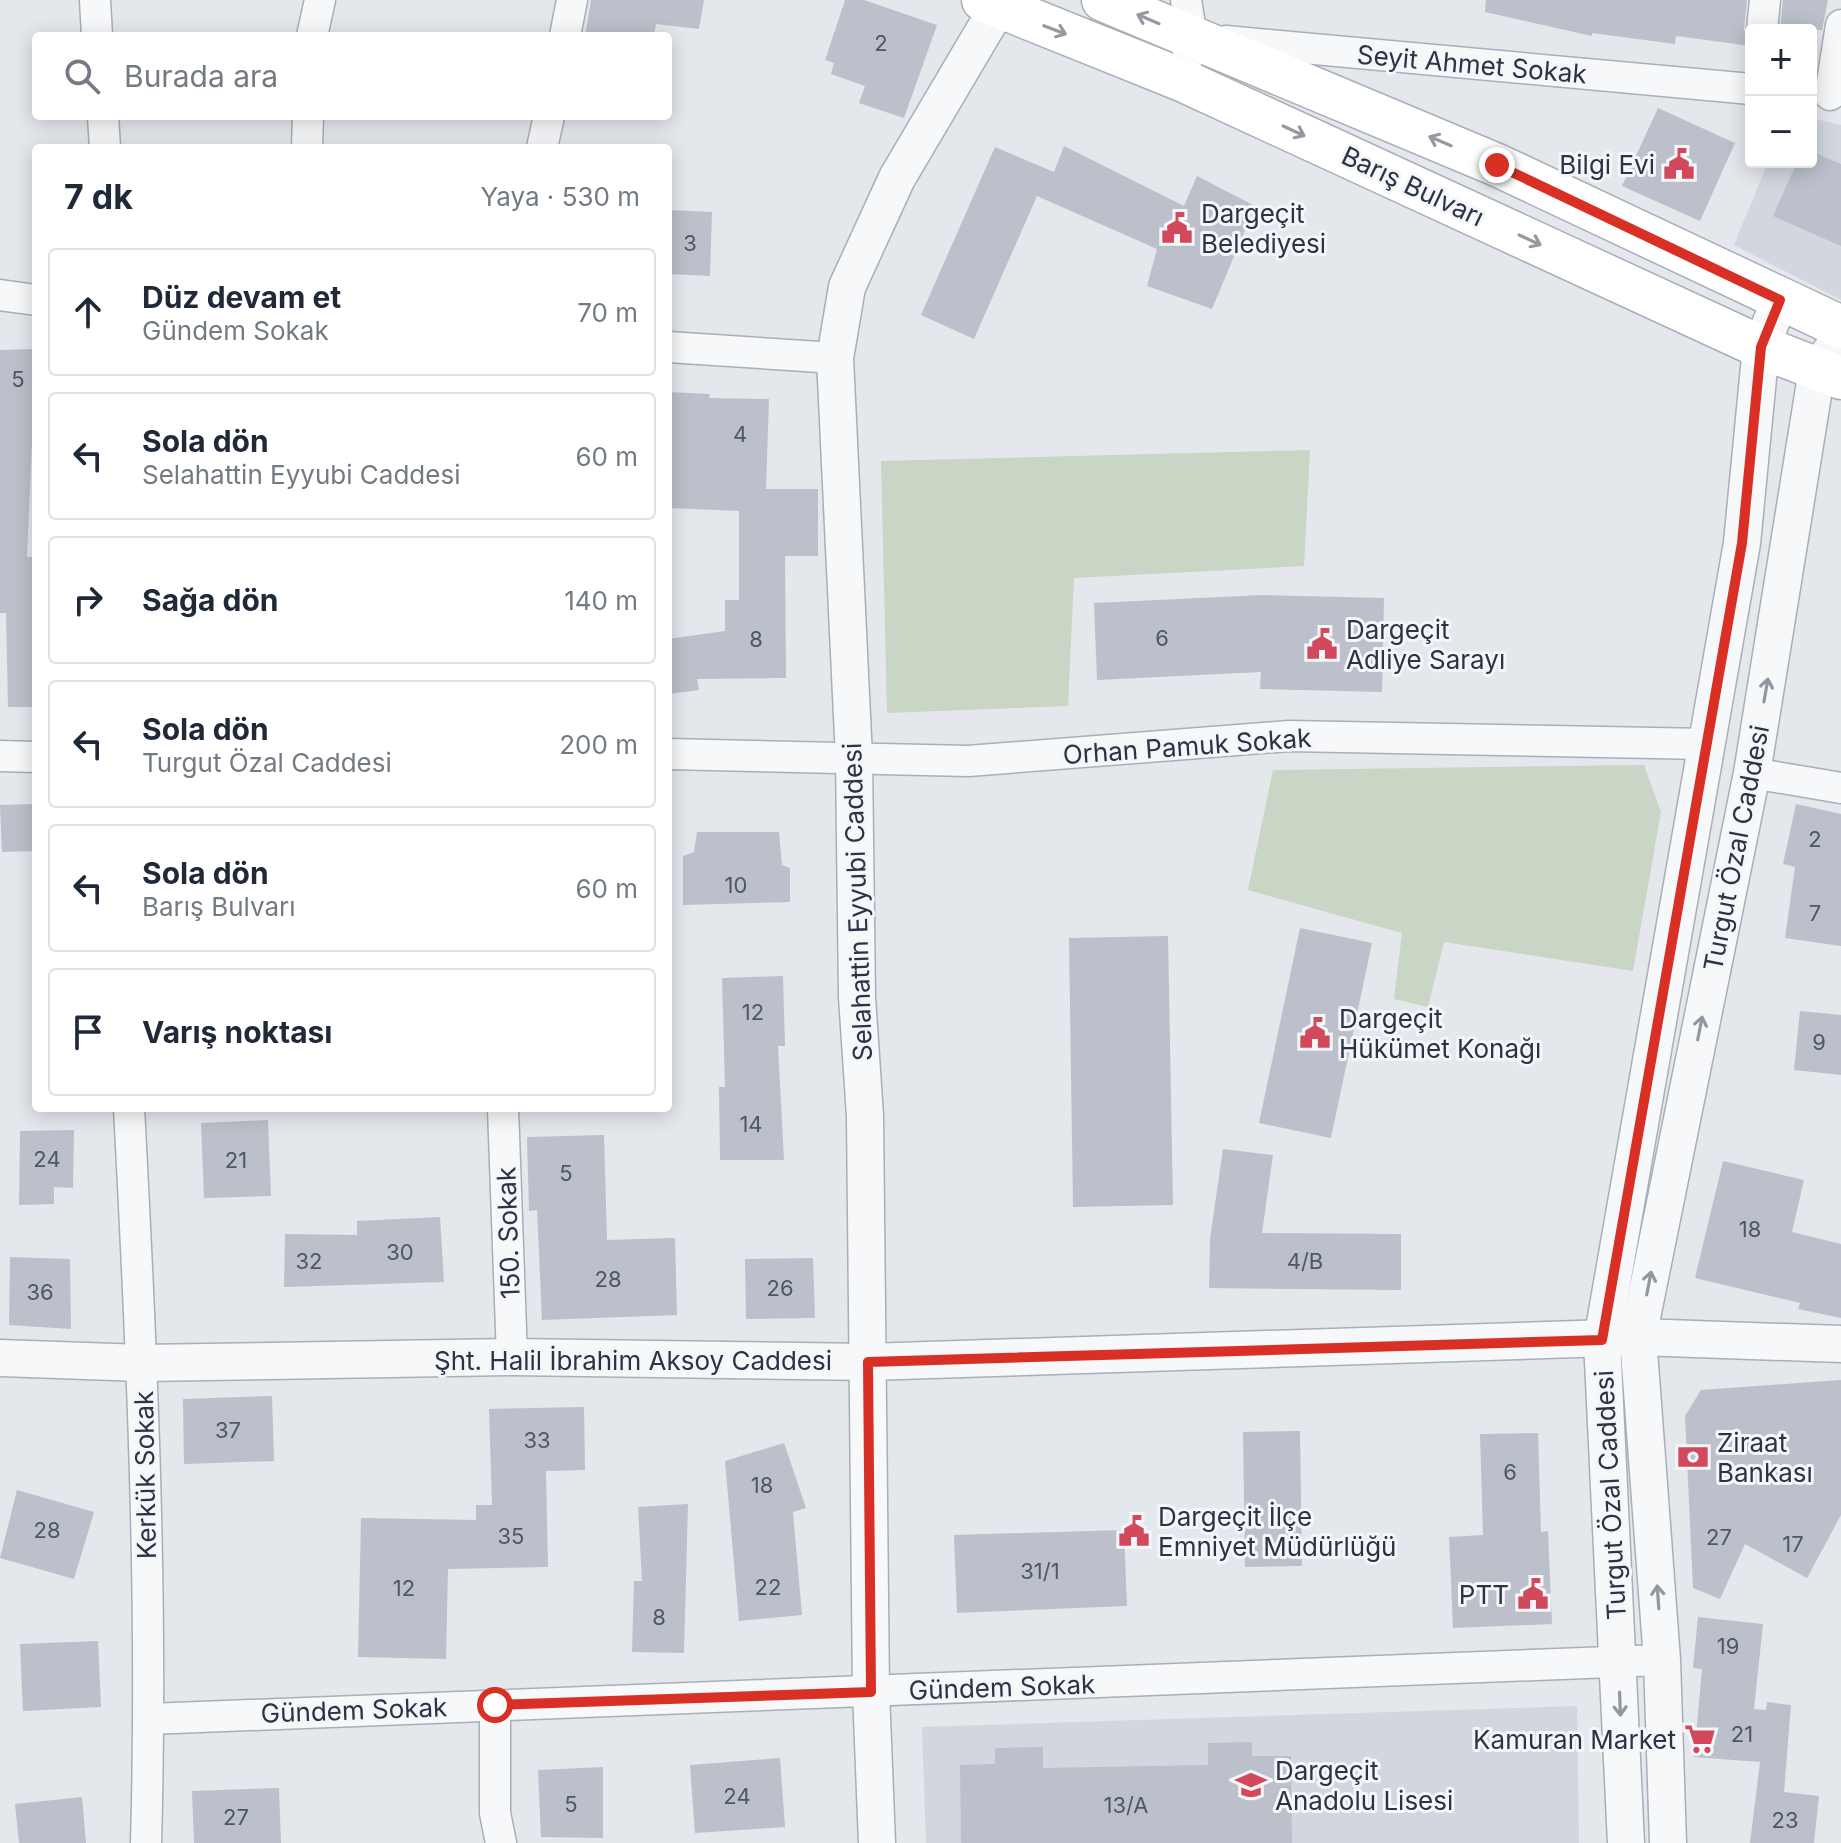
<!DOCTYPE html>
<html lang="tr">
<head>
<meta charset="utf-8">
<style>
  :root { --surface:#fff; --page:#f2f2f3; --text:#1f2937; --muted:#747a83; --line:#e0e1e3 }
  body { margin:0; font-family:Inter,sans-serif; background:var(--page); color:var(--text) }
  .controls { position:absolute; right:24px; top:24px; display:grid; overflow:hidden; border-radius:8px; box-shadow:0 4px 20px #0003 }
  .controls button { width:72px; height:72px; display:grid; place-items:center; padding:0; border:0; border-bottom:2px solid var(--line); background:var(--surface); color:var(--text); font:40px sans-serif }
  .stop { position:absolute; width:24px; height:24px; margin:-18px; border:6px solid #d93025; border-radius:50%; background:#fff }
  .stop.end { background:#d93025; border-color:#fff; box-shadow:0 2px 8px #0008 }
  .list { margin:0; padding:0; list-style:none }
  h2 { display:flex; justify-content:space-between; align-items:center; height:104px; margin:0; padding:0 32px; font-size:34px }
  h2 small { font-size:26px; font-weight:400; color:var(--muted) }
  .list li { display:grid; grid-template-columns:52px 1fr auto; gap:24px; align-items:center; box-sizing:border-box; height:128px; margin:0 16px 16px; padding:0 16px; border:2px solid var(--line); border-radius:8px }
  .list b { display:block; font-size:30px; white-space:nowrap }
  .list p { margin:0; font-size:26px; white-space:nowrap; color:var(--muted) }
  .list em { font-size:26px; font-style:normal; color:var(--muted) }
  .icon { flex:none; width:44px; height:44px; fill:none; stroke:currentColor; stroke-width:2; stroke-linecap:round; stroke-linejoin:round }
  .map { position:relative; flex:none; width:1841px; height:1843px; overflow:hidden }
  .search { position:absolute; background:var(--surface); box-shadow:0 4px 20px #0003; left:32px; top:32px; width:640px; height:88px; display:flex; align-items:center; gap:20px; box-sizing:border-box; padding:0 28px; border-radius:8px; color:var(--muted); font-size:30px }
  .panel { position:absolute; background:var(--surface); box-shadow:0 4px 20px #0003; left:32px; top:144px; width:640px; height:968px; border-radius:8px }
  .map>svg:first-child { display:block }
  .built { fill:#d2d6de }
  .green { fill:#c9d6c5 }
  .building { fill:#bbc0ca }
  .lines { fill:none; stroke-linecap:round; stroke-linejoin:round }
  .minor-casing { stroke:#a9aeb7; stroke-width:33 }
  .tertiary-casing { stroke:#a9aeb7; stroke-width:39 }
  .secondary-casing { stroke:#a9aeb7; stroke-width:45 }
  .minor { stroke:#f7f8fa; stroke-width:30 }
  .tertiary { stroke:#f7f8fa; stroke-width:36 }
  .secondary { stroke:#fff; stroke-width:42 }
  .oneway { stroke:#959aa2 }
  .oneway2 { stroke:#9196a0 }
  .route { stroke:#d93025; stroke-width:10 }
  .labels { text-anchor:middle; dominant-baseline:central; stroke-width:6; stroke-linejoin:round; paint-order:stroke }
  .number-label { font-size:22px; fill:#4f5766 }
  .street-label { font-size:26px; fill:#2b3445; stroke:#f4f6f9 }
  .poi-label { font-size:26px; fill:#2b3445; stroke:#f4f6f9; text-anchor:start }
</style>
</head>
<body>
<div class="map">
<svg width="1841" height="1843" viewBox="0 0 1841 1843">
  <rect width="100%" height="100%" fill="#e4e7ec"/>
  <g class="built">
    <path d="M 1811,118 L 1841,125 L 1841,300 L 1734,245 L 1768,162 L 1811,162 Z"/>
    <path d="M 1577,1706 L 1579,1843 L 926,1843 L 922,1727 Z"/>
  </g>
  <g class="green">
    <path d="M 1310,450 L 1304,566 L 1074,578 L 1068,706 L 887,713 L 881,461 Z"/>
    <path d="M 1644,765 L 1661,812 L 1633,971 L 1444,942 L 1428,1007 L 1394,999 L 1402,933 L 1248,890 L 1273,770 Z"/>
  </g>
  <g class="building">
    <path d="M 591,0 L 704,0 L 699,29 L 656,24 L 654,36 L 585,36 Z"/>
    <path d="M 845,0 L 864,0 L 937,25 L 904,118 L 859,103 L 865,86 L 831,74 L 834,63 L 825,60 Z"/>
    <path d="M 1486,0 L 1747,0 L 1744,29 L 1751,46 L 1676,36 L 1675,44 L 1592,33 L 1592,36 L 1485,12 Z"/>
    <path d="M 1783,0 L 1828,0 L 1822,30 L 1780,30 Z"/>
    <path d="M 1658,108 L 1735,143 L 1700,221 L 1622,186 Z"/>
    <path d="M 1064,146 L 1184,206 L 1197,176 L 1255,206 L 1212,309 L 1147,286 L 1157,249 L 1037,196 L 974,339 L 921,315 L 995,147 L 1054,172 Z"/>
    <path d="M 1811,151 L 1841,164 L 1841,246 L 1773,216 L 1797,162 L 1811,162 Z"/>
    <path d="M 668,210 L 712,212 L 710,276 L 668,274 Z"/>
    <path d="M 36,349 L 27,557 L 36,557 L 36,707 L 8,707 L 6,613 L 0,613 L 0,350 Z"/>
    <path d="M 668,392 L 710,394 L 709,398 L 769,399 L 766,489 L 818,489 L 818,556 L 785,556 L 786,678 L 697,679 L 699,690 L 668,694 L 668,639 L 725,631 L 725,600 L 739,600 L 739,511 L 668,508 Z"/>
    <path d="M 1263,595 L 1384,598 L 1382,692 L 1260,689 L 1261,672 L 1097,680 L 1094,603 Z"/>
    <path d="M 36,804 L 36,851 L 2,852 L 0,805 Z"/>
    <path d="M 1796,804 L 1841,814 L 1841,946 L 1785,938 L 1795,867 L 1783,864 Z"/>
    <path d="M 697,832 L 779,832 L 782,865 L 790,868 L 790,902 L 683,905 L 683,856 L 694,852 Z"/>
    <path d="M 1300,928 L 1372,943 L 1331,1138 L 1259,1123 Z"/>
    <path d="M 1168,936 L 1173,1205 L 1073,1207 L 1069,938 Z"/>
    <path d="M 783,976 L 785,1046 L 778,1046 L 784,1160 L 720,1160 L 719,1087 L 725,1087 L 722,978 Z"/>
    <path d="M 1800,1011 L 1841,1015 L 1841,1075 L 1794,1070 Z"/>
    <path d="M 268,1120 L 271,1196 L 204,1198 L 201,1123 Z"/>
    <path d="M 74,1130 L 73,1188 L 54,1187 L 54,1204 L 19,1205 L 20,1131 Z"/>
    <path d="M 604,1135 L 607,1240 L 675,1238 L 677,1315 L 542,1320 L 537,1210 L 529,1211 L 527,1137 Z"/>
    <path d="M 1223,1149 L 1273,1155 L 1262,1233 L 1401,1234 L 1401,1290 L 1209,1288 L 1210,1239 Z"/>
    <path d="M 1723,1161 L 1804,1180 L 1792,1232 L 1841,1244 L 1841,1318 L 1798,1309 L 1800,1303 L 1695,1278 Z"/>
    <path d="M 440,1217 L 444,1282 L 284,1287 L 285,1234 L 357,1235 L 357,1221 Z"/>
    <path d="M 10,1257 L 70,1259 L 71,1329 L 9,1325 Z"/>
    <path d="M 813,1258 L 815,1318 L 746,1319 L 745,1259 Z"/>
    <path d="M 1841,1380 L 1841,1515 L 1807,1578 L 1745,1544 L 1720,1599 L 1693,1588 L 1685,1416 L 1701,1390 Z"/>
    <path d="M 272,1396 L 274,1461 L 184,1464 L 183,1399 Z"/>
    <path d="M 584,1407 L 585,1470 L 546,1471 L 548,1567 L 448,1569 L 446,1659 L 358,1657 L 361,1518 L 476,1520 L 476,1505 L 492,1505 L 489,1409 Z"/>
    <path d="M 1300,1431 L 1302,1566 L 1245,1567 L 1243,1432 Z"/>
    <path d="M 1538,1433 L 1541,1532 L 1548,1531 L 1552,1624 L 1453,1628 L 1449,1537 L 1483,1535 L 1480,1434 Z"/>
    <path d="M 784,1443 L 806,1508 L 793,1512 L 802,1615 L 739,1621 L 725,1461 Z"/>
    <path d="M 17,1490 L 94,1512 L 74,1579 L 0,1558 Z"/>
    <path d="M 688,1504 L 684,1653 L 632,1652 L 634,1581 L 642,1581 L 638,1507 Z"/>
    <path d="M 1124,1530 L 1127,1606 L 957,1613 L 954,1535 Z"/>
    <path d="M 1698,1617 L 1763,1624 L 1754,1709 L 1766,1710 L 1767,1702 L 1791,1705 L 1784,1792 L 1819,1796 L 1814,1843 L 1750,1843 L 1760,1762 L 1694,1757 L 1702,1669 L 1693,1668 Z"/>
    <path d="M 98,1641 L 101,1707 L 23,1711 L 20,1644 Z"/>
    <path d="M 1252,1742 L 1252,1756 L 1291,1756 L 1292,1843 L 961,1843 L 960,1765 L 995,1764 L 995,1748 L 1043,1747 L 1043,1768 L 1208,1765 L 1208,1743 Z"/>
    <path d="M 780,1758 L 785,1827 L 695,1833 L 690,1765 Z"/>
    <path d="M 603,1767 L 603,1838 L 541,1837 L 538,1770 Z"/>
    <path d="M 279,1788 L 281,1843 L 194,1843 L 192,1791 Z"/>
    <path d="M 82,1797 L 86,1843 L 19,1843 L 15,1804 Z"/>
  </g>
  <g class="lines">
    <defs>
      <g id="minor">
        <path d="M 95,0 L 97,36"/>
        <path d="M 1762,30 L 1765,0"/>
        <path d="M 312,36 L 320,0"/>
        <path d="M 565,36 L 572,0"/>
        <path d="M 1226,41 L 1751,89"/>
        <path d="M 1182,80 L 1192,38 L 1186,0"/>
        <path d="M 1830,95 L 1841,25"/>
        <path d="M 103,116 L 105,148"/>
        <path d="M 307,148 L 308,116"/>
        <path d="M 542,148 L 549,116"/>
        <path d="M 0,295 L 36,300"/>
        <path d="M 668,347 L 835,358"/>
        <path d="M 668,754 L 968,761 L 1289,736 L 1706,744"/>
        <path d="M 0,756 L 36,757"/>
        <path d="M 1752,773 L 1841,788"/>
        <path d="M 129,1108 C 142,1353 153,1598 146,1843"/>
        <path d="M 503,1108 L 512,1357"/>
        <path d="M 495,1705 L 495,1813 L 501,1843"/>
        <path d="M 149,1719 L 1662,1660"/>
      </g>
      <g id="tertiary">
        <path d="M 0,1358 L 142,1363 L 512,1357 L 868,1362 L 1638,1337 L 1841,1344"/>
        <path d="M 877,1843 L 871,1692 L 865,1116 L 857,997 L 854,758 L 835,358 L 847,287 L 897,178 L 998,7 L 998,0"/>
        <path d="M 1626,1843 L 1602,1340 L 1742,543 L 1761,347 L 1780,300"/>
        <path d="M 1668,1843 L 1662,1660 L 1638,1337 L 1752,773 L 1817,370 L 1841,337"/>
      </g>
      <g id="secondary">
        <path d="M 983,0 L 1182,80 L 1761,347 L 1841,378"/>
        <path d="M 1103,0 L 1497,165 L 1841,327"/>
      </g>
    </defs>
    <use href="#minor" class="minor-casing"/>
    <use href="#tertiary" class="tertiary-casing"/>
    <use href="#secondary" class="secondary-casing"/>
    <use href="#minor" class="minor"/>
    <use href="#tertiary" class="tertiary"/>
    <use href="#secondary" class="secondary"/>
  </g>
  <defs><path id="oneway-shaft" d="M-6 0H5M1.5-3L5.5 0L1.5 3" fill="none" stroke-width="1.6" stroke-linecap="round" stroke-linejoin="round" transform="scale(2)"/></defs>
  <g class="oneway">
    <use href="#oneway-shaft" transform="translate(1148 19) rotate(-157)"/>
    <use href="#oneway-shaft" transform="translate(1055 30) rotate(21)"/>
    <use href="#oneway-shaft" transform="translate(1294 131) rotate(25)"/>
    <use href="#oneway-shaft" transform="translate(1440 141) rotate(-157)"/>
    <use href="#oneway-shaft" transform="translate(1530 240) rotate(25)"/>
  </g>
  <g class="oneway2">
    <use href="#oneway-shaft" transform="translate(1766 690) rotate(-80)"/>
    <use href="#oneway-shaft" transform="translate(1700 1028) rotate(-79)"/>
    <use href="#oneway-shaft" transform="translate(1649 1283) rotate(-79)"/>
    <use href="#oneway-shaft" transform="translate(1658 1597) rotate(-94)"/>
    <use href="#oneway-shaft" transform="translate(1620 1704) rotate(88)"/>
  </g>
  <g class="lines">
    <path class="route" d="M 495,1705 L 871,1692 L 868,1362 L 1602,1340 L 1742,543 L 1761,347 L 1780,300 L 1497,165"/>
  </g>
  <defs>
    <symbol id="civic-bare" viewBox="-9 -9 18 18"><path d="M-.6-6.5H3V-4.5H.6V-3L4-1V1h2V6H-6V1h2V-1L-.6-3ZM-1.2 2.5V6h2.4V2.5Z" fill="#d1495b" stroke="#f4f6f9" stroke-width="2.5" paint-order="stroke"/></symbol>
    <symbol id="bank-bare" viewBox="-9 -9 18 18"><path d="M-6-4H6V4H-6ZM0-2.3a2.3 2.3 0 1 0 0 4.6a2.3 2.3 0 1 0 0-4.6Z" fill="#d1495b" stroke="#f4f6f9" stroke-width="2.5" paint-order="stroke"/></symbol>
    <symbol id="supermarket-bare" viewBox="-9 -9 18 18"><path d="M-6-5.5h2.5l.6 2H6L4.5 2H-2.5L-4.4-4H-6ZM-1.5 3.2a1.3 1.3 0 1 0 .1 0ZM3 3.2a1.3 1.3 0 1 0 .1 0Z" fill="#d1495b" stroke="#f4f6f9" stroke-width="2.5" paint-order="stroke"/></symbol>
    <symbol id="school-bare" viewBox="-9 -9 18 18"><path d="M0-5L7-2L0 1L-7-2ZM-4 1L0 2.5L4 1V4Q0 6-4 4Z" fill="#d1495b" stroke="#f4f6f9" stroke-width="2.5" paint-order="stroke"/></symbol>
  </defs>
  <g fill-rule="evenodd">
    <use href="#civic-bare" x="1657" y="142" width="44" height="44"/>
    <use href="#civic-bare" x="1155" y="206" width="44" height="44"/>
    <use href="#civic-bare" x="1300" y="622" width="44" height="44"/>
    <use href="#civic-bare" x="1293" y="1011" width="44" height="44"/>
    <use href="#bank-bare" x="1671" y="1435" width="44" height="44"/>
    <use href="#civic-bare" x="1112" y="1509" width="44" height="44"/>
    <use href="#civic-bare" x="1511" y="1572" width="44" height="44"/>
    <use href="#supermarket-bare" x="1678" y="1717" width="44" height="44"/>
    <use href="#school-bare" x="1229" y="1763" width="44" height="44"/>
  </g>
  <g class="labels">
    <g class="number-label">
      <text x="881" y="43">2</text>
      <text x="690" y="243">3</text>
      <text x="18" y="379">5</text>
      <text x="740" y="434">4</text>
      <text x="1162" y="638">6</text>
      <text x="756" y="639">8</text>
      <text x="1815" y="839">2</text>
      <text x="736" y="885">10</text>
      <text x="1815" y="913">7</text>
      <text x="753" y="1012">12</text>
      <text x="1819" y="1042">9</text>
      <text x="751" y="1124">14</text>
      <text x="47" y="1159">24</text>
      <text x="236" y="1160">21</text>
      <text x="566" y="1173">5</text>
      <text x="1750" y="1229">18</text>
      <text x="400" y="1252">30</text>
      <text x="309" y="1261">32</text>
      <text x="1305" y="1261">4/B</text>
      <text x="608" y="1279">28</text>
      <text x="780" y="1288">26</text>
      <text x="40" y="1292">36</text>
      <text x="228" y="1430">37</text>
      <text x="537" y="1440">33</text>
      <text x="1510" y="1472">6</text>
      <text x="762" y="1485">18</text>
      <text x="47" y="1530">28</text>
      <text x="511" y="1536">35</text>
      <text x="1719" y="1537">27</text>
      <text x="1793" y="1544">17</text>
      <text x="1040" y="1571">31/1</text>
      <text x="768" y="1587">22</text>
      <text x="404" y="1588">12</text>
      <text x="659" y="1617">8</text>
      <text x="1728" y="1646">19</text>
      <text x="1742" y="1734">21</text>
      <text x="737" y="1796">24</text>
      <text x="571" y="1804">5</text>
      <text x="1126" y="1805">13/A</text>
      <text x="236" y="1817">27</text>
      <text x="1785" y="1820">23</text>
    </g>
    <g class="street-label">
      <text transform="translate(1472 64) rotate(5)">Seyit Ahmet Sokak</text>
      <text transform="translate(1413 186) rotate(25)">Barış Bulvarı</text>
      <text transform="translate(1187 746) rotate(-4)">Orhan Pamuk Sokak</text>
      <text transform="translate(1736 848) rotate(-79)">Turgut Özal Caddesi</text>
      <text transform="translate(857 902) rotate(-92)">Selahattin Eyyubi Caddesi</text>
      <text transform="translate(508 1233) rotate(-92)">150. Sokak</text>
      <text x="633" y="1360">Şht. Halil İbrahim Aksoy Caddesi</text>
      <text transform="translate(145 1475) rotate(-91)">Kerkük Sokak</text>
      <text transform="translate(1610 1495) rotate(-93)">Turgut Özal Caddesi</text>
      <text transform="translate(1002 1687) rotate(-2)">Gündem Sokak</text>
      <text transform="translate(354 1710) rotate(-2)">Gündem Sokak</text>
    </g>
    <g class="poi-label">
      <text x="1655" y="164" text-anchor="end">Bilgi Evi</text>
      <text x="1201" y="213">Dargeçit<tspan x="1201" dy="30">Belediyesi</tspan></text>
      <text x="1346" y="629">Dargeçit<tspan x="1346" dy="30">Adliye Sarayı</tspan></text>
      <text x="1339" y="1018">Dargeçit<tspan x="1339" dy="30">Hükümet Konağı</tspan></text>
      <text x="1717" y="1442">Ziraat<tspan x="1717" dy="30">Bankası</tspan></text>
      <text x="1158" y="1516">Dargeçit İlçe<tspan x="1158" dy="30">Emniyet Müdürlüğü</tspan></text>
      <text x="1509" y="1594" text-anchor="end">PTT</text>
      <text x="1676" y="1739" text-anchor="end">Kamuran Market</text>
      <text x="1275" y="1770">Dargeçit<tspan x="1275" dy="30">Anadolu Lisesi</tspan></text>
    </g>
  </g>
</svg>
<div class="controls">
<button>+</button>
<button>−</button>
</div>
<div class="stop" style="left:495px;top:1705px"></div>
<div class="stop end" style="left:1497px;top:165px"></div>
<div class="search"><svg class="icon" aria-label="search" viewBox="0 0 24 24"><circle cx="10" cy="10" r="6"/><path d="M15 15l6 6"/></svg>Burada ara</div>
<section class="panel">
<h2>7 dk<small>Yaya · 530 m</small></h2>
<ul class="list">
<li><svg class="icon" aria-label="ahead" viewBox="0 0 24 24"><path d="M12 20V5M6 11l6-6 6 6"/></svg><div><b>Düz devam et</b><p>Gündem Sokak</p></div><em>70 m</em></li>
<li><svg class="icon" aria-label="left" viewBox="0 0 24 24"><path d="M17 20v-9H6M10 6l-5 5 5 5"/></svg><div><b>Sola dön</b><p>Selahattin Eyyubi Caddesi</p></div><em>60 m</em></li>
<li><svg class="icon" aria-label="right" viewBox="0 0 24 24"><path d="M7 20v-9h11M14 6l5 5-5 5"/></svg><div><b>Sağa dön</b></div><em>140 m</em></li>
<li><svg class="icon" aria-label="left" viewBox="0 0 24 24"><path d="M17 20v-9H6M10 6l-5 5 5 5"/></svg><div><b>Sola dön</b><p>Turgut Özal Caddesi</p></div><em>200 m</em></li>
<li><svg class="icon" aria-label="left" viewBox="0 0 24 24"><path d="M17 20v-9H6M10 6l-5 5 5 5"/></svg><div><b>Sola dön</b><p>Barış Bulvarı</p></div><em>60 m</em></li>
<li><svg class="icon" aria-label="arrive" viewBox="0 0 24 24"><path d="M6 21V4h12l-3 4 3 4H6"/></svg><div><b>Varış noktası</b></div></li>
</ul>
</section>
</div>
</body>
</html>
